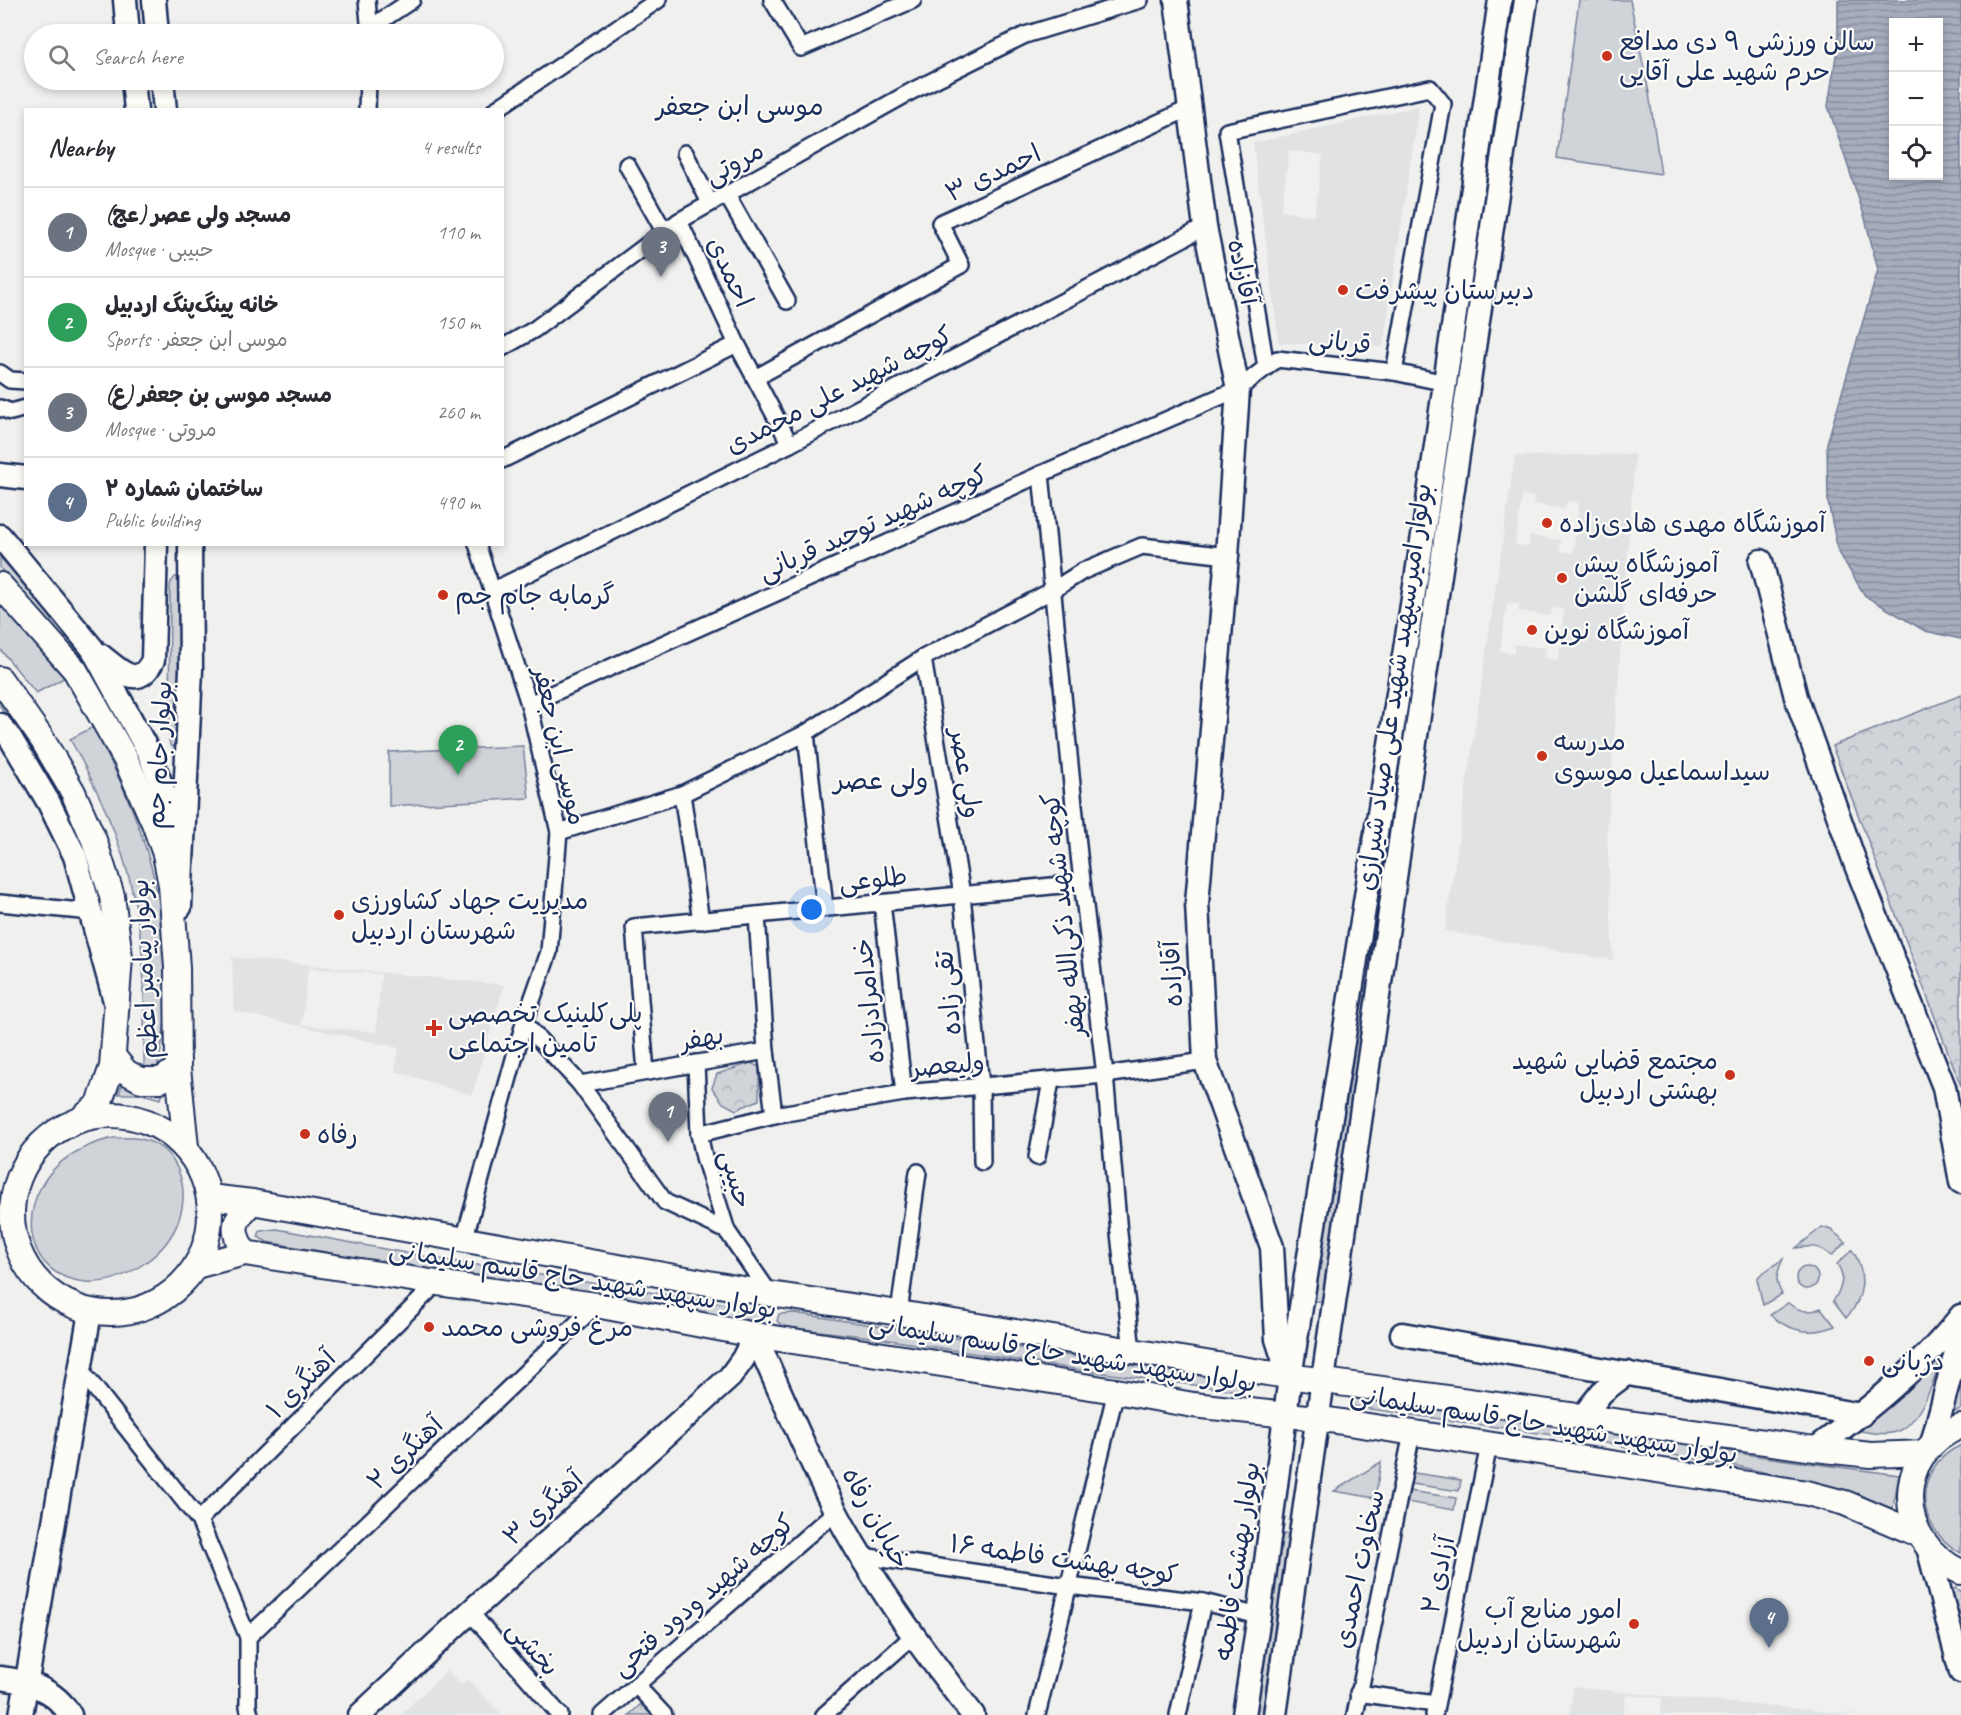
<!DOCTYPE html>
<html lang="en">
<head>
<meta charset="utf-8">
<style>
  :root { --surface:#fff; --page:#f7f7f7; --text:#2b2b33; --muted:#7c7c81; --line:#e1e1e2; --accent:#2563eb }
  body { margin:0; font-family:Caveat,"Playpen Sans Arabic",sans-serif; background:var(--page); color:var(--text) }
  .controls { position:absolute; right:18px; top:18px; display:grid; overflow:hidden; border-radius:0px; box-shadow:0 3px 9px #0003 }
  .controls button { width:54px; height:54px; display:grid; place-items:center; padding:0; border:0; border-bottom:2px solid var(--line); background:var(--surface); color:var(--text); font:30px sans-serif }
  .you { position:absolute; left:812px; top:910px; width:21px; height:21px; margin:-15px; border:4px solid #fff; border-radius:50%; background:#1a73e8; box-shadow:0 0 0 9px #1a73e833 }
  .badge { display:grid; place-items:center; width:39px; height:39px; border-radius:50%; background:var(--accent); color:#fff; font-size:20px; font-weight:700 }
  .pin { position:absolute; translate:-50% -50px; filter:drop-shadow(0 2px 3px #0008) }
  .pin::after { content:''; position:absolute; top:32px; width:21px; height:18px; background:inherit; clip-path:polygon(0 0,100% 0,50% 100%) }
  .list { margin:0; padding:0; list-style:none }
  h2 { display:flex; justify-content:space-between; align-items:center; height:78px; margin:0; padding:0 24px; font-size:26px }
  h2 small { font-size:20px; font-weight:400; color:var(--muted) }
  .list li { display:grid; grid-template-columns:39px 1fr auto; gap:18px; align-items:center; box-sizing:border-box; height:90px; padding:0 24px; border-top:2px solid var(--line) }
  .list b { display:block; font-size:22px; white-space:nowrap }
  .list p { margin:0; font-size:20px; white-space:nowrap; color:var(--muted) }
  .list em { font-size:20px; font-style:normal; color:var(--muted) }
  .icon { flex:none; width:33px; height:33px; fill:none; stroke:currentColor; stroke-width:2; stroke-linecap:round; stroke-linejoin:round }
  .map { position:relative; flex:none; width:1961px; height:1715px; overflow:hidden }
  .search { position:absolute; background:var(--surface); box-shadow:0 3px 9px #0003; left:24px; top:24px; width:480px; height:66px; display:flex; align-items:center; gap:15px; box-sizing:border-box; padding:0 21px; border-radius:33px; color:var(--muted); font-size:22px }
  .panel { position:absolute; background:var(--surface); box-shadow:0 3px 9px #0003; left:24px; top:108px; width:480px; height:438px; border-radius:0px }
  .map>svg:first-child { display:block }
  .built { fill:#e0e2e3; fill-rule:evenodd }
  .grass { fill:#d0d3d8; stroke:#76819b; stroke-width:1.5 }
  .forest { fill:url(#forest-crowns); stroke:#76819b; stroke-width:1.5 }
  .water { fill:url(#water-rules); stroke:#6f7b97; stroke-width:1.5; fill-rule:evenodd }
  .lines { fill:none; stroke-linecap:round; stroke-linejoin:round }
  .street-casing { stroke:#1b2f5e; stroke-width:20 }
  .secondary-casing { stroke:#1b2f5e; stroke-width:27 }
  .primary-casing { stroke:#1b2f5e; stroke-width:28 }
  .street { stroke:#fdfcf7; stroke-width:15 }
  .secondary { stroke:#fdfcf7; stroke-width:22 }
  .primary { stroke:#fdfcf7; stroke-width:24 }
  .poi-dot { fill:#c8321e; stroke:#fdfcf7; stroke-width:2 }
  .labels { text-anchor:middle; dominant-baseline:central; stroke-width:4.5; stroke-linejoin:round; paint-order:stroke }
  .poi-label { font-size:26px; fill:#1b2f5e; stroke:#fdfcf7; text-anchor:start }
  .street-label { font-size:26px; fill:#1b2f5e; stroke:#fdfcf7 }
  .neighbourhood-label { font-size:27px; fill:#1b2f5e; stroke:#fdfcf7 }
</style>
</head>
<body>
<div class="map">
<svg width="1961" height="1715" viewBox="0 0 1961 1715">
  <defs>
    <pattern id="forest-crowns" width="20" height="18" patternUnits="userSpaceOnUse" patternTransform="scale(1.5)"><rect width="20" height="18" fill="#d0d3d8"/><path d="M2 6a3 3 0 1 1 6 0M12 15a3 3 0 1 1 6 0" fill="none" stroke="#b2b5bc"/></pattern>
    <pattern id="water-rules" width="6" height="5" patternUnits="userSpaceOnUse" patternTransform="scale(1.5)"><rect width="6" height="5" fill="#a7adbd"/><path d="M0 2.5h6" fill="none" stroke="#878d9d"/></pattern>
  </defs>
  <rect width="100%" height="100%" fill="#f0f0ee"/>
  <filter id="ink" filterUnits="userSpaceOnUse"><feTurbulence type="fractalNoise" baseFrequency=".0167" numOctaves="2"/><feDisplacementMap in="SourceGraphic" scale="12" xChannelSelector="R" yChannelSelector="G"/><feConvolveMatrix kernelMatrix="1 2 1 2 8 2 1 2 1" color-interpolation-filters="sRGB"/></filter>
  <g filter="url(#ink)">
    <g class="built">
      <path d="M 1419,106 L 1383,347 L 1279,343 L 1253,143 ZM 1289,150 L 1323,155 L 1314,216 L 1281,211 Z"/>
      <path d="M 1635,454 L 1607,832 L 1613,960 L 1445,931 L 1515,456 ZM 1522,496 L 1534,497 L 1533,504 L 1565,509 L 1567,501 L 1579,503 L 1573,553 L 1560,551 L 1561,540 L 1530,536 L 1529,547 L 1515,544 ZM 1507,603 L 1519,604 L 1518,611 L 1550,616 L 1552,608 L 1564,610 L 1558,660 L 1545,658 L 1546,648 L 1514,644 L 1514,654 L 1500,651 Z"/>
      <path d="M 232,957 L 504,985 L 472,1095 L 395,1071 L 399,1048 L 234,1011 ZM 308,968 L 381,974 L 376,1032 L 302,1025 Z"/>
      <path d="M 447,1671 L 461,1685 L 468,1680 L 502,1715 L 400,1715 Z"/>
      <path d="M 1573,1687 L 1690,1699 L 1861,1715 L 1660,1715 L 1662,1698 L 1626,1695 L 1623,1715 L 1570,1715 Z"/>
    </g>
    <g class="grass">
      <path d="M 1510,0 L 1520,0 L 1459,377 L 1454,375 Z"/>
      <path d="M 1579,0 L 1630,0 L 1649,93 L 1661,174 L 1557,158 Z"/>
      <path d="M 1447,441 L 1451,441 L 1323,1297 L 1321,1301 L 1316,1301 L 1314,1298 L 1351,1074 L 1444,443 Z"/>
      <path d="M 0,557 L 75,641 L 120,707 L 160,805 L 114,711 L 94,677 L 0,568 Z"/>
      <path d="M 175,577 L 179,577 L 185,593 L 177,734 L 173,747 L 170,745 L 169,739 L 170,586 L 171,582 Z"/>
      <path d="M 0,604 L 64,678 L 36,693 L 0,649 Z"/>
      <path d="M 0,696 L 42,755 L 75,822 L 100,885 L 98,891 L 95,889 L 71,825 L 37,759 L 0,706 Z"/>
      <path d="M 93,727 C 109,758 125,789 137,822 C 165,898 176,989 157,1069 L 146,1072 L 144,1068 C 144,1021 146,973 139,927 C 130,860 103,798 70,739 Z"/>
      <path d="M 523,746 L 529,798 L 389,806 L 389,752 Z"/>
      <path d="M 123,1082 C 136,1093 149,1090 164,1089 L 161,1099 L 142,1094 L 119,1094 Z"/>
      <path d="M 114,1138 C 123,1138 132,1137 141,1139 C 178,1147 190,1187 179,1219 C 168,1254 123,1285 86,1282 C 26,1277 17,1212 51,1172 C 68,1153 90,1143 114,1138 Z"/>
      <path d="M 1822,1227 L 1831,1230 L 1846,1242 L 1831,1256 C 1819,1245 1811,1246 1796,1248 Z"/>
      <path d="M 277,1229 L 433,1258 L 763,1310 L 766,1314 L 764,1321 L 755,1321 L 518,1285 L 267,1242 L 258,1237 L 260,1231 Z"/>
      <path d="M 1852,1250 C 1867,1271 1865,1299 1846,1318 L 1833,1301 C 1841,1290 1846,1276 1837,1264 Z"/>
      <path d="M 1783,1259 C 1777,1272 1774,1281 1782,1294 L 1763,1305 L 1757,1279 L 1760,1275 Z"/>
      <circle cx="1807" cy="1278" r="11"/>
      <path d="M 1788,1303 C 1798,1311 1809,1314 1821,1308 L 1835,1326 C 1811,1336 1789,1331 1770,1315 Z"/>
      <path d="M 794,1313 L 1240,1382 L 1247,1386 L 1244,1390 L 1239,1391 L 1073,1369 L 871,1337 L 784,1327 L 777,1321 L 779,1314 Z"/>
      <path d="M 1939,1358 C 1938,1377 1919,1421 1901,1430 C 1887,1437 1869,1432 1855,1430 L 1906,1392 Z"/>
      <path d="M 1961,1379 L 1961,1409 L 1953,1412 L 1950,1405 Z"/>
      <path d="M 1354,1399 L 1367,1399 L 1587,1428 L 1757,1456 L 1899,1475 L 1893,1508 L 1886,1508 L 1838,1489 L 1741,1467 L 1588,1440 L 1356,1407 L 1352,1405 Z"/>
      <path d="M 1961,1445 L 1961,1553 C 1914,1527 1911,1469 1961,1445 Z"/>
      <path d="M 1381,1462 L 1375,1498 L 1334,1491 Z"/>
      <path d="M 1407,1472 L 1461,1480 L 1459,1491 L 1405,1483 Z"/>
      <path d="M 1402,1490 L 1456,1498 L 1454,1510 L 1400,1501 Z"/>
      <path d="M 1284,1534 L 1287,1534 L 1289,1536 L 1262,1715 L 1254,1715 L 1280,1542 Z"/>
      <path d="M 1955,1588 L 1961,1591 L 1961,1615 L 1950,1594 Z"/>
    </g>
    <g class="forest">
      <path d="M 1961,695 L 1961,1086 L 1832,746 Z"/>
      <path d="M 751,1063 L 759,1067 L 759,1100 L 736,1110 L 723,1103 L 712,1088 L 717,1074 Z"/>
      <path d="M 642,1703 L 652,1715 L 629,1715 Z"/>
    </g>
    <path class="water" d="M 1838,0 L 1961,0 L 1961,639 L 1925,631 L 1865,596 L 1838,551 L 1828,502 L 1827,443 L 1878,270 L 1865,218 L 1828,106 L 1838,43 ZM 1894,22 L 1938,22 L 1938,176 L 1894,176 Z"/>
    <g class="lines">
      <defs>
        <g id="street">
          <path d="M 367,0 L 370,34"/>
          <path d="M 772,0 L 801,48 L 913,0"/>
          <path d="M 370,28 L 412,0"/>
          <path d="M 367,110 L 368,80"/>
          <path d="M 495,110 L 658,0"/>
          <path d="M 685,153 L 710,203"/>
          <path d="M 627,165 L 664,231"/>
          <path d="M 727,195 L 787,301"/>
          <path d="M 679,221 L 737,344"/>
          <path d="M 502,348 L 535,329 L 679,221 L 912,91 L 1025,35 L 1140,0"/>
          <path d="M 1266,367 L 1227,131 L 1430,88 L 1443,104 L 1394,372"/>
          <path d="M 0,373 L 10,380 L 26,381"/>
          <path d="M 755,378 L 961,265 L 940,223 L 1190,108"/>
          <path d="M 0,408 L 11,412 L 26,408"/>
          <path d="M 502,460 L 737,344 L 790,444"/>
          <path d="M 1041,474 L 1079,855 L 1105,1075 L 1119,1233 L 1132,1351"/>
          <path d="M 492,591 L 790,444 L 1205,227"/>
          <path d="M 923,658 L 962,895 L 981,1086 L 982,1162"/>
          <path d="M 529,704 L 1041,474 L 1238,389 L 1277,359 L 1394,372 L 1446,383"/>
          <path d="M 806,733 L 825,908"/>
          <path d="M 682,794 L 701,921"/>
          <path d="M 559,832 L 682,794 L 806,733 L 923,658 L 1053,590 L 1083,571 L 1142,546 L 1227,556"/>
          <path d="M 0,903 L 91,912"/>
          <path d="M 882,903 L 904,1093"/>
          <path d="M 757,915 L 766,1051 L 774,1115"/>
          <path d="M 524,1023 L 580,1084 L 665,1202 L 727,1231"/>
          <path d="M 696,1063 L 699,1134 L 704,1157 L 727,1231 L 770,1294"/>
          <path d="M 646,1072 L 634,927 L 1082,883"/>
          <path d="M 580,1084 L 766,1051"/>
          <path d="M 699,1134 L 774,1115 L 904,1093 L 1105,1075 L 1205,1061"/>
          <path d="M 1037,1157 L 1051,1081"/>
          <path d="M 464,1240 L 524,1023 L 549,952 L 559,832 L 529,704 L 477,544"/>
          <path d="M 899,1313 L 918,1172"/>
          <path d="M 80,1369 L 199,1520 L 248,1637 L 248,1706 L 250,1715"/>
          <path d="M 199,1520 L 437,1283"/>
          <path d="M 862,1556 L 1069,1586 L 1203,1602 L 1259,1616"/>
          <path d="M 470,1612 L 560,1715"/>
          <path d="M 248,1637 L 596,1305"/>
          <path d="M 636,1685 L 664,1715"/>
          <path d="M 1358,1693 L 1435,1704"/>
          <path d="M 602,1715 L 836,1511"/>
          <path d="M 824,1715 L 913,1636"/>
          <path d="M 1037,1715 L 1116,1391"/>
          <path d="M 1178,1715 L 1203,1602"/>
          <path d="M 1355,1715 L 1412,1433"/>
          <path d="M 1434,1715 L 1489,1445"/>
        </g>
        <g id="secondary">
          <path d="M 125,0 L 128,34"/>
          <path d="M 154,0 L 157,34"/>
          <path d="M 1176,0 L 1205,227 L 1238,389 L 1227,556 L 1197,903 L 1205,1061 L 1272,1247 L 1277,1339 L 1288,1373"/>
          <path d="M 133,80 L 136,110"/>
          <path d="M 162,80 L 165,110"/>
          <path d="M 0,475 L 26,478"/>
          <path d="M 0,536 L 92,648 L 149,753 L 180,834"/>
          <path d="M 1761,561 L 1796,697 L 1857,868 L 1944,1087 L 1961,1182"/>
          <path d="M 100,655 C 119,669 137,692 153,660 L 156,544"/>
          <path d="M 0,725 L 11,739 L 49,803 L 75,856 L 115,1001"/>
          <path d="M 180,907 L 191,669 L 190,544"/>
          <path d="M 1402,1334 L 1861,1415"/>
          <path d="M 755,1335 C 781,1394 806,1453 835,1510 C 873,1583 923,1650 973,1715"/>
          <path d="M 1583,1416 L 1602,1392 L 1627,1373"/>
          <path d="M 1932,1444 L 1961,1333"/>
          <path d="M 1815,1449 C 1868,1410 1920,1368 1961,1316"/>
          <path d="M 1929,1551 L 1961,1672"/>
          <path d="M 0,1678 C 27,1681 55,1689 70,1715"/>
          <path d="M 21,1715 L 90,1312"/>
          <path d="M 360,1715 L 470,1612 L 730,1377 L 743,1359 L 755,1335"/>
          <path d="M 1244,1715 L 1259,1616 L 1290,1377 L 1424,529 L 1500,0"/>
          <path d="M 1275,1715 C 1355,1143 1439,571 1526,0"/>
        </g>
        <g id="primary">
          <path d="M 0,585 L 75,670 L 126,760 L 154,823 L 165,854 L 171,885 L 177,968 L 178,1068 L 186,1147"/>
          <path d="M 0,679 L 42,739 L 73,792 L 94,840 L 112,896 L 120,957 L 112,1067 L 99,1104 L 82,1118"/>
          <path d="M 113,1056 L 126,1072 L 141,1080 L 161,1080 L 178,1068"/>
          <circle cx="111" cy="1214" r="99"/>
          <path d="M 209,1197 L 252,1202 L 770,1294 L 899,1313 L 1267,1373 L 1815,1449 L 1871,1455 L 1925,1453"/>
          <path d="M 245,1253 C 230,1230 233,1221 252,1202"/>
          <path d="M 196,1266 L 245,1253 L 437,1283 L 596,1305 L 755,1335 L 1116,1391 L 1193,1405 L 1316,1418 L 1807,1493 L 1845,1503 L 1918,1534"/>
          <path d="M 1961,1426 C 1891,1454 1895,1542 1961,1572"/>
        </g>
      </defs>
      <use href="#street" class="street-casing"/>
      <use href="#secondary" class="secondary-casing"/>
      <use href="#primary" class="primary-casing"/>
      <use href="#street" class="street"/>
      <use href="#secondary" class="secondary"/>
      <use href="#primary" class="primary"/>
    </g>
  </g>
  <g class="poi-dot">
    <circle cx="1607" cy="56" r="6"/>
    <circle cx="1343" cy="290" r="6"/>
    <circle cx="1547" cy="523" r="6"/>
    <circle cx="1562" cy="578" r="6"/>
    <circle cx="443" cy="595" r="6"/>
    <circle cx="1532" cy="630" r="6"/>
    <circle cx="1542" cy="756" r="6"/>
    <circle cx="339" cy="915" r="6"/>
    <path d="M431 1019h6v6h6v6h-6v6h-6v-6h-6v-6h6z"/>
    <circle cx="1730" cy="1075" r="6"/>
    <circle cx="305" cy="1134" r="6"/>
    <circle cx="429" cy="1327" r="6"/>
    <circle cx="1869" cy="1361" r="6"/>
    <circle cx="1634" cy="1624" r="6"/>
  </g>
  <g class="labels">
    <g class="poi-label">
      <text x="1619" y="41">سالن ورزشی ۹ دی مدافع<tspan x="1619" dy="30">حرم شهید علی آقایی</tspan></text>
      <text x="1355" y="290">دبیرستان پیشرفت</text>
      <text x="1559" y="523">آموزشگاه مهدی هادی‌زاده</text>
      <text x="1574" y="563">آموزشگاه پیش<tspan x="1574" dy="30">حرفه‌ای گلشن</tspan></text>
      <text x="455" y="595">گرمابه جام جم</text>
      <text x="1544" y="630">آموزشگاه نوین</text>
      <text x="1554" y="741">مدرسه<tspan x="1554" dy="30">سیداسماعیل موسوی</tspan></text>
      <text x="351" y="900">مدیریت جهاد کشاورزی<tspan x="351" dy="30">شهرستان اردبیل</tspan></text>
      <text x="448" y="1013">پلی‌کلینیک تخصصی<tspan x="448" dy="30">تامین اجتماعی</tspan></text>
      <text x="1718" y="1060" text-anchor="end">مجتمع قضایی شهید<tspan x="1718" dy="30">بهشتی اردبیل</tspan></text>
      <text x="317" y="1134">رفاه</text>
      <text x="441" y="1327">مرغ فروشی محمد</text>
      <text x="1881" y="1361">دژبانی</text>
      <text x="1622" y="1609" text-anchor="end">امور منابع آب<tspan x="1622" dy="30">شهرستان اردبیل</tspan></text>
    </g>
    <g class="street-label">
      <text transform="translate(734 163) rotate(-29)">مروتی</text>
      <text transform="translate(993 173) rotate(-25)">احمدی ۳</text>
      <text transform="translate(730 272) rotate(65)">احمدی</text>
      <text transform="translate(1243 272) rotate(78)">آقازاده</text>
      <text transform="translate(1340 342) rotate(6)">قربانی</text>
      <text transform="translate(839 390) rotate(-27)">کوچه شهید علی محمدی</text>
      <text transform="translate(873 523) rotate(-24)">کوچه شهید توحید قربانی</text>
      <text transform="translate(1394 687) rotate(-82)">بولوار امیرسپهبد شهید علی صیاد شیرازی</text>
      <text transform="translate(560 746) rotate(77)">موسی ابن جعفر</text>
      <text transform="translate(159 755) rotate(-87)">بولوار جام جم</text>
      <text transform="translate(966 773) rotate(81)">ولی عصر</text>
      <text transform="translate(873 879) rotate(-6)">طلوعی</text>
      <text transform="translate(1063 915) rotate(-96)">کوچه شهید ذکی‌الله بهفر</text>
      <text transform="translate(144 969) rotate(-93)">بولوار پیامبر اعظم</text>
      <text transform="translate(1172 974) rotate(-93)">آقازاده</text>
      <text transform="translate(948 993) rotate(-96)">تقی زاده</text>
      <text transform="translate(869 1001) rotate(-96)">خدامرادزاده</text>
      <text transform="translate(702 1038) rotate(-10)">بهفر</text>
      <text transform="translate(948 1065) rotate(-5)">ولیعصر</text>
      <text transform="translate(736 1179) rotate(74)">حبیبی</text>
      <text transform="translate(583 1279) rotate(9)">بولوار سپهبد شهید حاج قاسم سلیمانی</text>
      <text transform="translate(1063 1353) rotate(9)">بولوار سپهبد شهید حاج قاسم سلیمانی</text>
      <text transform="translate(301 1384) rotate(-45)">آهنگری ۱</text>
      <text transform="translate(1544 1424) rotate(9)">بولوار سپهبد شهید حاج قاسم سلیمانی</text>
      <text transform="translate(405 1453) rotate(-44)">آهنگری ۲</text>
      <text transform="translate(543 1508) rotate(-42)">آهنگری ۳</text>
      <text transform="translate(876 1518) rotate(61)">خیابان رفاه</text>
      <text transform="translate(1064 1559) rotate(8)">کوچه بهشت فاطمه ۱۶</text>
      <text transform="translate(1237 1561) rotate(-82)">بولوار بهشت فاطمه</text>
      <text transform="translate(1359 1569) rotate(-78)">سخاوت احمدی</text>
      <text transform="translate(1438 1575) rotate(-78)">آزادی ۲</text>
      <text transform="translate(703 1595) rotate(-41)">کوچه شهید ودود فتحی</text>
      <text transform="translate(533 1648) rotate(49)">بخشی</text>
    </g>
    <g class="neighbourhood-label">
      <text x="740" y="106">موسی ابن جعفر</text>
      <text x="881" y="780">ولی عصر</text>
    </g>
  </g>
</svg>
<div class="controls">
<button>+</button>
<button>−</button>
<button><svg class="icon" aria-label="locate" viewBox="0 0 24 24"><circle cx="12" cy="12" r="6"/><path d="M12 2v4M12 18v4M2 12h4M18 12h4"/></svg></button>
</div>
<div class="you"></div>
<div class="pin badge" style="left:668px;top:1142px;background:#6b7280">1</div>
<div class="pin badge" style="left:458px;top:775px;background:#2e9e5b">2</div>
<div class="pin badge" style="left:661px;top:277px;background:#6b7280">3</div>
<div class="pin badge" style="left:1769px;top:1648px;background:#5c6f8a">4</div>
<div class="search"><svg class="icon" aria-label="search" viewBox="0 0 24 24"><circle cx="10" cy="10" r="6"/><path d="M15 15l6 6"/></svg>Search here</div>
<section class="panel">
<h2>Nearby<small>4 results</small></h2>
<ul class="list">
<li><span class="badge" style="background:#6b7280">1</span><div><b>مسجد ولی عصر (عج)</b><p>Mosque · حبیبی</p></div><em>110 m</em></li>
<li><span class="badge" style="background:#2e9e5b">2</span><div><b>خانه پینگ‌پنگ اردبیل</b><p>Sports · موسی ابن جعفر</p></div><em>150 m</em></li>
<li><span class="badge" style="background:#6b7280">3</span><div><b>مسجد موسی بن جعفر (ع)</b><p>Mosque · مروتی</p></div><em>260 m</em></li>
<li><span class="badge" style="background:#5c6f8a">4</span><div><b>ساختمان شماره ۲</b><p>Public building</p></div><em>490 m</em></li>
</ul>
</section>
</div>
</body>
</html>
